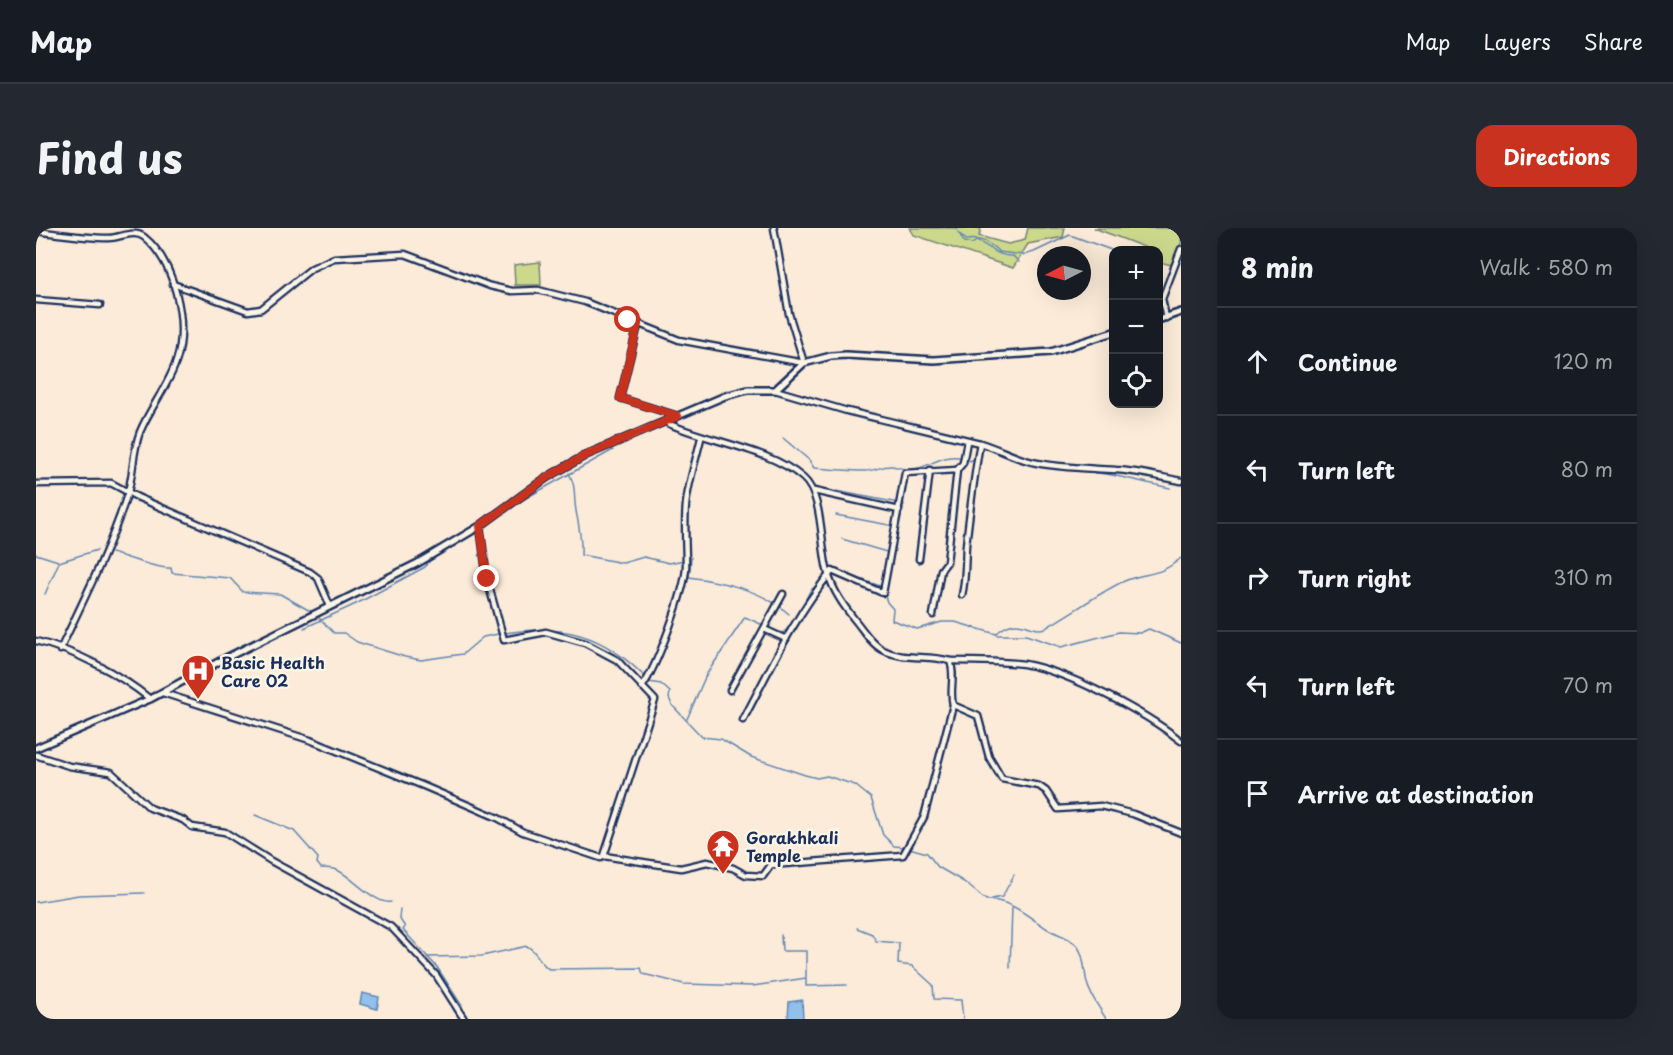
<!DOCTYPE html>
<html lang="en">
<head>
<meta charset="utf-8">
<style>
  :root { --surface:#171b24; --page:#242831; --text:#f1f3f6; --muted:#9ea1a6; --line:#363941; --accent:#c8321e }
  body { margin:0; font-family:"Playpen Sans",sans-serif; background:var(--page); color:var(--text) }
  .controls { position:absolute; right:18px; top:18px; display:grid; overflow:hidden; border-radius:12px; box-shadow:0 6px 24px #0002 }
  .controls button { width:54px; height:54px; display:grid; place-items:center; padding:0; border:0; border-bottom:2px solid var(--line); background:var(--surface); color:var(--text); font:30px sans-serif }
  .compass { position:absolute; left:1001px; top:18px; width:54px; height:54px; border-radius:50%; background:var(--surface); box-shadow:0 6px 24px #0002; rotate:264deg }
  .stop { position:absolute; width:18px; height:18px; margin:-14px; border:4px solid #c8321e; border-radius:50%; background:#fff }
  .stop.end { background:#c8321e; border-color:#fff; box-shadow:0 2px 6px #0008 }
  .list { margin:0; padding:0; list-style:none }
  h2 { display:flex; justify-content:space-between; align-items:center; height:78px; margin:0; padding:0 24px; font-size:26px }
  h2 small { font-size:20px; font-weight:400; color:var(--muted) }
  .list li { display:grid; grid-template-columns:39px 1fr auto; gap:18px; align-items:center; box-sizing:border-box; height:108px; padding:0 24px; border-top:2px solid var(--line) }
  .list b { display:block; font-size:22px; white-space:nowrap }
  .list em { font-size:20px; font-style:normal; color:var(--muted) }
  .icon { flex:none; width:33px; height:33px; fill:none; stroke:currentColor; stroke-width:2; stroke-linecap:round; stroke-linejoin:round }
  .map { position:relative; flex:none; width:1145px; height:791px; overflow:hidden; border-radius:18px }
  header { display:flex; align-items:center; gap:36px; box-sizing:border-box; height:84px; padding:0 30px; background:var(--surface); border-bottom:2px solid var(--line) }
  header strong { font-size:28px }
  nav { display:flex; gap:33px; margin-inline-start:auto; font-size:21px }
  .intro { display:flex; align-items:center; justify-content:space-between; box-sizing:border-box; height:144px; padding:0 36px }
  h1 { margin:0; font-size:42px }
  .button { padding:15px 27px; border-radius:18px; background:var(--accent); color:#fff; font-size:21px; font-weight:700 }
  main { display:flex; gap:36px; padding:0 36px }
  aside { flex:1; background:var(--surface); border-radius:18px; box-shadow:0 6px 24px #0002 }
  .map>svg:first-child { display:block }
  .green { fill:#ccd88c; stroke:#748475; stroke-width:1.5 }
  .water { fill:#91c0ec; stroke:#6286b3; stroke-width:1.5 }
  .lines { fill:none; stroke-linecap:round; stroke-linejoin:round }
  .stream { stroke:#6286b3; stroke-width:1.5 }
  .minor-casing { stroke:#1b2f5e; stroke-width:9 }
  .tertiary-casing { stroke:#1b2f5e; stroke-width:10 }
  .minor { stroke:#fcf5e5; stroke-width:4.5 }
  .tertiary { stroke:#fcf5e5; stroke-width:5 }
  .route { stroke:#c8321e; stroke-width:8 }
  .labels { text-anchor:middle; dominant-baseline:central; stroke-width:5; stroke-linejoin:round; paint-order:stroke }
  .poi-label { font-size:16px; font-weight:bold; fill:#1b2f5e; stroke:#fcf5e5; text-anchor:start }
</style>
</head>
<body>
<header>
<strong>Map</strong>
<nav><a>Map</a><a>Layers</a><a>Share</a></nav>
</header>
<div class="intro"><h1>Find us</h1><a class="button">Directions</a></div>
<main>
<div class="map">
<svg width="1145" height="791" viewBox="0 0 1145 791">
  <rect width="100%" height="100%" fill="#fbebd8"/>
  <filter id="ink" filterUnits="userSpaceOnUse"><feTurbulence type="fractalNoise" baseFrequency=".0167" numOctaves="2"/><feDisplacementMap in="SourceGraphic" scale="12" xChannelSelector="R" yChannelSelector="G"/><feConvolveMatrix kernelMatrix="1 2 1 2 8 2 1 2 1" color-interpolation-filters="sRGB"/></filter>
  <g filter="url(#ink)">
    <g class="green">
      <path d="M 874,0 L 945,0 L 943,8 L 972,16 L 989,12 L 992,0 L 1029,0 L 1027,9 L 992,16 L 977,40 L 878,7 Z"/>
      <path d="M 1058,0 L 1145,0 L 1145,20 L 1140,38 L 1123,34 L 1122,22 L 1116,22 Z"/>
      <path d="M 504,34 L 505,57 L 479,57 L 478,37 Z"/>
    </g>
    <g class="water">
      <path d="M 326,765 L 343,769 L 341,781 L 324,776 Z"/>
      <path d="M 766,772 L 767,791 L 752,791 L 753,774 Z"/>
    </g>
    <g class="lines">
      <g class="stream">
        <path d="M 920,0 L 928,14 L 936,16 L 940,13 C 955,18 961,29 977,28 L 983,34"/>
        <path d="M 925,7 L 930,12 C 944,10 952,13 963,24 L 988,27 L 998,24 L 1034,7 L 1078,23"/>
        <path d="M 747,210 L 773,232 L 778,240 C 795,241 812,243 829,243 C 838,243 848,237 856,238 C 866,240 872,243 883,240 C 896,236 912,225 926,230"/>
        <path d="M 966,225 L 980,233 L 989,234"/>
        <path d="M 931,231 L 934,233 L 939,230"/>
        <path d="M 1005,237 L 1076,247 L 1134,260"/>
        <path d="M 533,245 C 541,261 537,267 540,283 C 543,298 546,311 545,327 L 587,335 L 608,329 L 633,335 L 648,332"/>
        <path d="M 800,263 L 868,276 L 861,302"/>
        <path d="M 481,275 L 577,222"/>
        <path d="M 800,287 L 858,298"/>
        <path d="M 806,311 L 854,325"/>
        <path d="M 75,325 C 92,329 120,341 135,340 L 136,345 L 194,350 L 207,364 L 244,366 L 276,384"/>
        <path d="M 0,326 L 22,333"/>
        <path d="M 652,331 L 655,330 L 653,349 C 688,354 726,362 753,386"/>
        <path d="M 798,342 L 847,359"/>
        <path d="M 848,365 L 851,374 L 857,381 L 856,392 L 881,401 L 906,394 L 919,394 L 960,406 C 984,383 996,408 1011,399 C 1036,385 1060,367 1086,354 C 1111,343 1122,350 1145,330"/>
        <path d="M 9,366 L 23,334 L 61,322"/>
        <path d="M 282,389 L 298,405 L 308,405 L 321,414 L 369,429 L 385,432 L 427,426 L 447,409 L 462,406"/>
        <path d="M 759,392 L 774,363 L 784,354"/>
        <path d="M 731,399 L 740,404"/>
        <path d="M 268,400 L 322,375 L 389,339 L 393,333 L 428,310"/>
        <path d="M 469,405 C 528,396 567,406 609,449"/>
        <path d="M 745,407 L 756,396"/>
        <path d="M 961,407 L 990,407 L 1025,419 L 1083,404 L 1104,405 L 1113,401 L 1145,415"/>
        <path d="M 613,454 L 625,456 L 634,464 L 633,470 L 636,477 L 666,509 L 685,511 L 715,529 L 769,547 L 781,550 L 791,548 L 819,557 L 835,570 L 847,607 L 858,618 L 869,619"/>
        <path d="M 651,491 L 670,447 L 709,389 L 727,397"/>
        <path d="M 219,587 L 258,603 L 282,630 L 281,635 L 285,640 C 290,640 298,640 303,643 C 317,650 340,677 355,674"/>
        <path d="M 873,620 L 891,625 L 902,639 L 928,654 L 950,672 C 974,671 991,688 1010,700 C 1021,707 1033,708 1042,719 C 1051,732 1047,751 1054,763 C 1058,773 1065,782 1070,791"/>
        <path d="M 956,671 L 966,669 L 978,647"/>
        <path d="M 0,674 L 43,667 L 108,665"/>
        <path d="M 364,681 L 363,690 L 369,699 L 367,702 L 401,739 L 426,778"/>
        <path d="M 821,700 L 836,706 L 840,713 L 863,715 L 862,736 L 876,738 L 897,757 L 898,771 L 925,772 L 927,791"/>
        <path d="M 745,707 L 746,723 L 770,723 L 770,749"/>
        <path d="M 391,729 L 446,728 L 491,718 C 502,724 503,735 513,741 L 605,740 L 607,746 L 648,756 L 717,758 L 770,750 L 770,758 L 811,757"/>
        <path d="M 974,740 L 976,680"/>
      </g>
      <defs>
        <g id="minor">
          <path d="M 738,0 L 753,86 L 768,135"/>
          <path d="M 0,3 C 24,6 49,10 73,10 C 84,10 98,1 108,9 C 139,34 152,94 141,131 C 133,158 114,179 104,204 C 96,224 98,247 91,267 C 74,320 48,371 24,422"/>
          <path d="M 137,56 L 212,83 L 225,81 L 276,40 L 298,30 L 369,26 L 454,58 L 476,63 L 502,62 L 549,74 L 643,112 L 768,135"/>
          <path d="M 0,72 L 64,77"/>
          <path d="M 1130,90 L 1126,71 L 1145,21"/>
          <path d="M 602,97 L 584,170 L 642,188"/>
          <path d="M 739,162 L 811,183 L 944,215 C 964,221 980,231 1001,235 C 1027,240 1053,240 1080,242 C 1102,243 1124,249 1145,253"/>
          <path d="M 629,194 C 671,214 733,220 767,250 C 788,268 784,319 792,345 C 797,364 810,381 822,396 C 829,405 837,417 847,422 C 868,433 892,426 914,433 C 920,447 913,462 917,477 L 942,488 L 953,529 L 966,551 L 1003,558 L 1010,563 L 1022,581 L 1065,578 L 1097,586 L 1145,605"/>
          <path d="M 0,256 L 75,255 L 101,269 L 274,344 L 282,350 L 294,378"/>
          <path d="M 778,263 L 863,282"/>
          <path d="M 444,298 L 451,351 L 468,412 L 510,404 L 549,415 L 581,432 L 619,472 L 568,628"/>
          <path d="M 883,331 L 894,242"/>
          <path d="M 926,367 C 930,350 929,334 930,317 C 934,282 938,249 944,215"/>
          <path d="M 897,387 L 905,342 L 911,334 L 921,242 L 927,235 L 931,213"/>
          <path d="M 728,401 L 750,411"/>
          <path d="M 0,413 C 40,423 82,445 114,471"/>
          <path d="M 914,433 C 938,433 963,433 988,436 C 1033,444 1109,484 1145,513"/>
          <path d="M 606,459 C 620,441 650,360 650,338 C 650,318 648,298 650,277 C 652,255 660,232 665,210"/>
          <path d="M 694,462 L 747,366"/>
          <path d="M 127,465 L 274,512 L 390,559 L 462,590 L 487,604 L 565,630 L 568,628 L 645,640 L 671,634 L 697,640 L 710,647 L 727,648 L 735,637 L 867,627 L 888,589 L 917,477"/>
          <path d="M 707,492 C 734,441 759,387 796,343 L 847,365 L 869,245 L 921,242"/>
          <path d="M 0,527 L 33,538 L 75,544 L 114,580 L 147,592 L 156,599 L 189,604 L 235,633 L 355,699 L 400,747 L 428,791"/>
        </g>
        <g id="tertiary">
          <path d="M 1122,92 L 1145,84"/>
          <path d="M 0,520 L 114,471 L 188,431 L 382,335 L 444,298 L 510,250 L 550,227 L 689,168 L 712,162 L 739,162 L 768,135 L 795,128 L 810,127 L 898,132 L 1015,124 L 1078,104"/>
        </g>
      </defs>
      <use href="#minor" class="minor-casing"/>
      <use href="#tertiary" class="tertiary-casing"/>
      <use href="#minor" class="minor"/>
      <use href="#tertiary" class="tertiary"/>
    </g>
  </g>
  <g class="lines" filter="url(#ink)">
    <path class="route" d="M 451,351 L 444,298 L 510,250 L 550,227 L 642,188 L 584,170 L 602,96 L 592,92"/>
  </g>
  <defs>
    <symbol id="hospital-pin" viewBox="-11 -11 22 30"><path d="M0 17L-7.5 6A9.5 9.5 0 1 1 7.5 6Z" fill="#c8321e" stroke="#fcf5e5"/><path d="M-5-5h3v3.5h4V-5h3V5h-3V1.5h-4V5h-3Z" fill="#fff"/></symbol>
    <symbol id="temple-pin" viewBox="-11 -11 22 30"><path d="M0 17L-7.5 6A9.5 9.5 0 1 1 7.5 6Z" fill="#c8321e" stroke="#fcf5e5"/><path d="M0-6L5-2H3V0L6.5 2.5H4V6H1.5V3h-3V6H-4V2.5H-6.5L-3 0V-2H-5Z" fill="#fff"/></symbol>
  </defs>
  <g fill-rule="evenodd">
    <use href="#hospital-pin" x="143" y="424" width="38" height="52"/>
    <use href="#temple-pin" x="668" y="599" width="38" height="52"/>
  </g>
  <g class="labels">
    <g class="poi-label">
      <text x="185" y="434">Basic Health<tspan x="185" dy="18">Care 02</tspan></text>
      <text x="710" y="609">Gorakhkali<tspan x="710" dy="18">Temple</tspan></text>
    </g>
  </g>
</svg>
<div class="controls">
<button>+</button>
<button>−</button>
<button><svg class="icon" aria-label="locate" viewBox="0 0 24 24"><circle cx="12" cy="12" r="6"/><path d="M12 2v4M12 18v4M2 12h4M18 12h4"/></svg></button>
</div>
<svg class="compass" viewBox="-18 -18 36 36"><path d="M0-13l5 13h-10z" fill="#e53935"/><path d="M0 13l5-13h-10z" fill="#9ea1a6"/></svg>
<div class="stop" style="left:592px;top:92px"></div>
<div class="stop end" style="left:451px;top:351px"></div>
</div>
<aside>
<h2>8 min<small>Walk · 580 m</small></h2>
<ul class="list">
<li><svg class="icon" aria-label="ahead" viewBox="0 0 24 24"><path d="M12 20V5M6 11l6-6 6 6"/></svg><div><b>Continue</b></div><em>120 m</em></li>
<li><svg class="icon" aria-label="left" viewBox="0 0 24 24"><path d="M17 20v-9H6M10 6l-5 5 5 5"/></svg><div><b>Turn left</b></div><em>80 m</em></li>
<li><svg class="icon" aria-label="right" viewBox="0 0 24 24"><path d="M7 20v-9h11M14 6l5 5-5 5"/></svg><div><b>Turn right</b></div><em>310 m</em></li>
<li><svg class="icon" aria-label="left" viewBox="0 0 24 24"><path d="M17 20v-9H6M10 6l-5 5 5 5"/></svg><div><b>Turn left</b></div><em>70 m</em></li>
<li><svg class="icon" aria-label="arrive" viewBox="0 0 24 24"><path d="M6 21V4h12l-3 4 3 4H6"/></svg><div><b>Arrive at destination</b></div></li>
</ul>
</aside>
</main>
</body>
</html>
